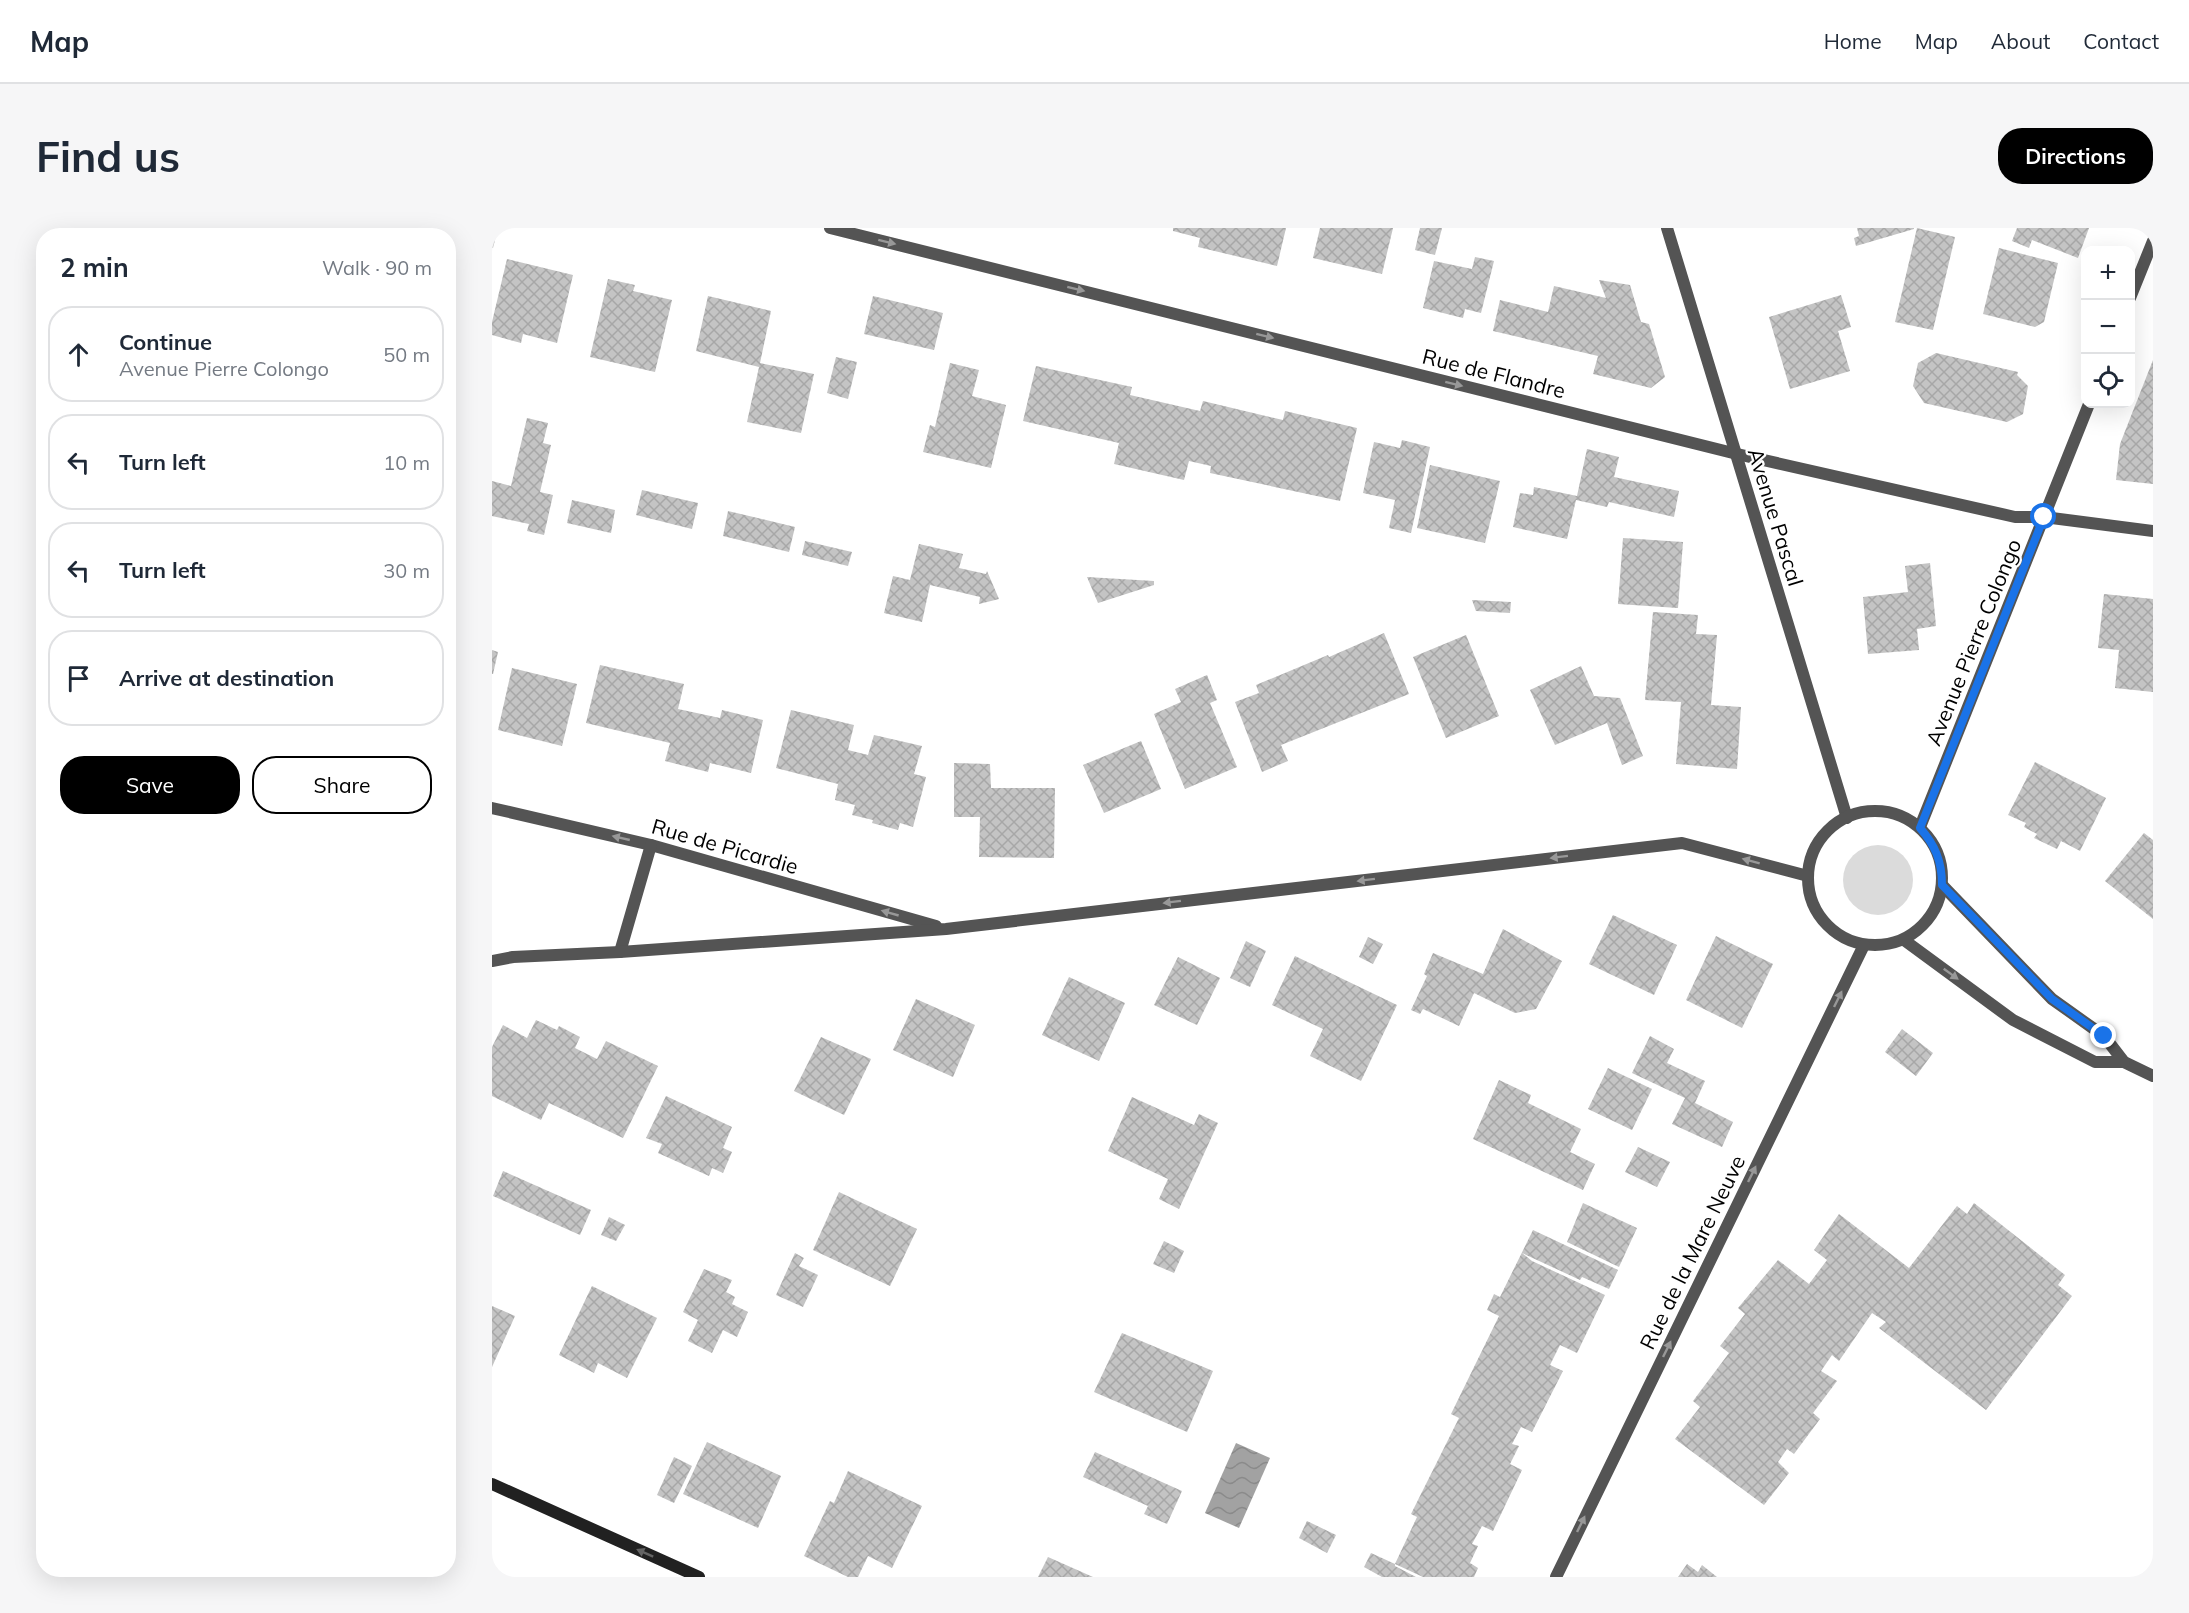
<!DOCTYPE html>
<html lang="en">
<head>
<meta charset="utf-8">
<style>
  :root { --surface:#fff; --page:#f6f6f7; --text:#1f2937; --muted:#747a83; --line:#e0e1e3; --accent:#000 }
  body { margin:0; font-family:Mulish,sans-serif; background:var(--page); color:var(--text) }
  .controls { position:absolute; right:18px; top:18px; display:grid; overflow:hidden; border-radius:12px; box-shadow:0 6px 24px #0002 }
  .controls button { width:54px; height:54px; display:grid; place-items:center; padding:0; border:0; border-bottom:2px solid var(--line); background:var(--surface); color:var(--text); font:30px sans-serif }
  .stop { position:absolute; width:18px; height:18px; margin:-14px; border:4px solid #1a73e8; border-radius:50%; background:#fff }
  .stop.end { background:#1a73e8; border-color:#fff; box-shadow:0 2px 6px #0008 }
  .list { margin:0; padding:0; list-style:none }
  h2 { display:flex; justify-content:space-between; align-items:center; height:78px; margin:0; padding:0 24px; font-size:26px }
  h2 small { font-size:20px; font-weight:400; color:var(--muted) }
  .list li { display:grid; grid-template-columns:39px 1fr auto; gap:18px; align-items:center; box-sizing:border-box; height:96px; margin:0 12px 12px; padding:0 12px; border:2px solid var(--line); border-radius:24px }
  .list b { display:block; font-size:22px; white-space:nowrap }
  .list p { margin:0; font-size:20px; white-space:nowrap; color:var(--muted) }
  .list em { font-size:20px; font-style:normal; color:var(--muted) }
  .actions { display:flex; gap:12px; padding:18px 24px }
  .actions a { flex:1; padding:14px 0; border:2px solid var(--accent); border-radius:24px; text-align:center; font-size:21px; color:var(--accent) }
  .actions .main { background:var(--accent); color:#fff }
  .icon { flex:none; width:33px; height:33px; fill:none; stroke:currentColor; stroke-width:2; stroke-linecap:round; stroke-linejoin:round }
  .map { position:relative; flex:none; width:1661px; height:1349px; overflow:hidden; border-radius:24px }
  header { display:flex; align-items:center; gap:36px; box-sizing:border-box; height:84px; padding:0 30px; background:var(--surface); border-bottom:2px solid var(--line) }
  header strong { font-size:28px }
  nav { display:flex; gap:33px; margin-inline-start:auto; font-size:21px }
  .intro { display:flex; align-items:center; justify-content:space-between; box-sizing:border-box; height:144px; padding:0 36px }
  h1 { margin:0; font-size:42px }
  .button { padding:15px 27px; border-radius:24px; background:var(--accent); color:#fff; font-size:21px; font-weight:700 }
  main { display:flex; gap:36px; padding:0 36px }
  aside { flex:1; background:var(--surface); border-radius:24px; box-shadow:0 6px 24px #0002 }
  .map>svg:first-child { display:block }
  .green { fill:#dbdbdb }
  .water { fill:url(#water-waves) }
  .building { fill:url(#building-cross-hatch) }
  .lines { fill:none; stroke-linecap:round; stroke-linejoin:round }
  .street { stroke:#545454; stroke-width:12 }
  .secondary { stroke:#212121; stroke-width:12 }
  .oneway { fill:#989898 }
  .oneway2 { fill:#646464 }
  .route { stroke:#1a73e8; stroke-width:8 }
  .labels { text-anchor:middle; dominant-baseline:central; stroke-width:4.5; stroke-linejoin:round; paint-order:stroke }
  .street-label { font-size:21px; fill:#000; stroke:#fff }
</style>
</head>
<body>
<header>
<strong>Map</strong>
<nav><a>Home</a><a>Map</a><a>About</a><a>Contact</a></nav>
</header>
<div class="intro"><h1>Find us</h1><a class="button">Directions</a></div>
<main>
<aside>
<h2>2 min<small>Walk · 90 m</small></h2>
<ul class="list">
<li><svg class="icon" aria-label="ahead" viewBox="0 0 24 24"><path d="M12 20V5M6 11l6-6 6 6"/></svg><div><b>Continue</b><p>Avenue Pierre Colongo</p></div><em>50 m</em></li>
<li><svg class="icon" aria-label="left" viewBox="0 0 24 24"><path d="M17 20v-9H6M10 6l-5 5 5 5"/></svg><div><b>Turn left</b></div><em>10 m</em></li>
<li><svg class="icon" aria-label="left" viewBox="0 0 24 24"><path d="M17 20v-9H6M10 6l-5 5 5 5"/></svg><div><b>Turn left</b></div><em>30 m</em></li>
<li><svg class="icon" aria-label="arrive" viewBox="0 0 24 24"><path d="M6 21V4h12l-3 4 3 4H6"/></svg><div><b>Arrive at destination</b></div></li>
</ul>
<div class="actions"><a class="main">Save</a><a>Share</a></div>
</aside>
<div class="map">
<svg width="1661" height="1349" viewBox="0 0 1661 1349">
  <defs>
    <pattern id="water-waves" width="16" height="10" patternUnits="userSpaceOnUse" patternTransform="scale(1.5)"><rect width="16" height="10" fill="#a2a2a2"/><path d="M0 5q4-4 8 0t8 0" fill="none" stroke="#8a8a8a"/></pattern>
    <pattern id="building-cross-hatch" width="8" height="8" patternUnits="userSpaceOnUse" patternTransform="scale(1.5)"><rect width="8" height="8" fill="#c4c4c4"/><path d="M0 0l8 8M0 8l8-8" fill="none" stroke="#a7a7a7"/></pattern>
  </defs>
  <rect width="100%" height="100%" fill="#fff"/>
  <circle class="green" cx="1386" cy="652" r="35"/>
  <path class="water" d="M 744,1215 L 778,1230 L 747,1300 L 713,1285 Z"/>
  <g class="building">
    <path d="M 0,0 L 6,0 L 1,20 L 0,20 Z"/>
    <path d="M 681,0 L 794,0 L 785,38 L 706,19 L 708,10 L 681,3 Z"/>
    <path d="M 828,0 L 901,0 L 890,46 L 821,30 Z"/>
    <path d="M 928,0 L 950,0 L 943,27 L 923,22 Z"/>
    <path d="M 1365,0 L 1422,0 L 1422,1 L 1364,18 L 1362,10 L 1367,8 Z"/>
    <path d="M 1425,0 L 1463,9 L 1441,102 L 1403,94 Z"/>
    <path d="M 1525,0 L 1597,0 L 1586,30 L 1540,12 L 1537,20 L 1520,13 Z"/>
    <path d="M 1507,20 L 1566,35 L 1552,94 L 1543,99 L 1491,86 Z"/>
    <path d="M 983,29 L 1002,33 L 989,85 L 973,81 L 971,90 L 931,80 L 942,33 L 980,41 Z"/>
    <path d="M 15,31 L 81,47 L 65,115 L 31,106 L 29,115 L 0,107 L 0,94 Z"/>
    <path d="M 116,51 L 143,57 L 141,63 L 180,72 L 163,144 L 98,129 Z"/>
    <path d="M 1107,52 L 1138,57 L 1149,94 L 1157,96 L 1173,149 L 1159,160 L 1101,146 L 1106,128 L 1001,103 L 1008,72 L 1056,84 L 1062,58 L 1114,70 Z"/>
    <path d="M 1349,67 L 1359,99 L 1346,103 L 1358,143 L 1298,161 L 1277,89 Z"/>
    <path d="M 216,68 L 279,83 L 268,135 L 322,146 L 309,205 L 255,194 L 267,139 L 204,123 Z"/>
    <path d="M 381,68 L 451,85 L 442,122 L 372,106 Z"/>
    <path d="M 1444,125 L 1526,144 L 1525,147 L 1536,158 L 1531,186 L 1515,194 L 1432,175 L 1421,158 L 1426,135 Z"/>
    <path d="M 344,129 L 365,134 L 356,171 L 335,165 Z"/>
    <path d="M 1661,132 L 1661,256 L 1624,252 L 1628,216 Z"/>
    <path d="M 458,135 L 487,142 L 480,168 L 514,177 L 499,240 L 431,224 L 438,197 L 443,199 Z"/>
    <path d="M 544,138 L 640,159 L 638,167 L 708,183 L 711,173 L 791,192 L 793,183 L 865,200 L 848,273 L 718,245 L 719,238 L 697,233 L 692,252 L 622,236 L 627,215 L 531,193 Z"/>
    <path d="M 35,190 L 56,195 L 51,215 L 59,217 L 48,264 L 61,267 L 52,307 L 35,303 L 37,296 L 0,288 L 0,253 L 19,258 Z"/>
    <path d="M 910,212 L 938,219 L 919,305 L 897,300 L 903,272 L 871,265 L 882,214 L 908,220 Z"/>
    <path d="M 1095,221 L 1127,229 L 1122,249 L 1187,263 L 1182,289 L 1117,274 L 1115,279 L 1084,272 L 1075,311 L 1021,299 L 1028,265 L 1041,267 L 1042,259 L 1085,268 Z"/>
    <path d="M 938,237 L 1008,253 L 993,315 L 925,300 Z"/>
    <path d="M 150,262 L 206,275 L 200,301 L 144,287 Z"/>
    <path d="M 80,272 L 123,282 L 119,305 L 75,295 Z"/>
    <path d="M 236,283 L 303,299 L 297,324 L 231,308 Z"/>
    <path d="M 1131,310 L 1191,314 L 1186,380 L 1126,376 Z"/>
    <path d="M 313,313 L 360,324 L 356,338 L 310,327 Z"/>
    <path d="M 427,316 L 471,326 L 467,340 L 494,346 L 495,343 L 507,371 L 487,376 L 488,369 L 438,357 L 430,394 L 392,385 L 401,348 L 418,352 Z"/>
    <path d="M 1438,335 L 1444,398 L 1425,401 L 1427,422 L 1376,426 L 1371,369 L 1416,364 L 1413,338 Z"/>
    <path d="M 595,349 L 662,353 L 662,357 L 606,375 Z"/>
    <path d="M 1612,366 L 1661,371 L 1661,464 L 1623,460 L 1627,422 L 1606,420 Z"/>
    <path d="M 980,372 L 1019,374 L 1018,385 L 984,383 Z"/>
    <path d="M 1161,384 L 1206,387 L 1204,406 L 1225,407 L 1219,477 L 1249,479 L 1245,541 L 1184,536 L 1189,474 L 1153,472 Z"/>
    <path d="M 892,405 L 917,466 L 789,517 L 796,533 L 770,544 L 743,474 L 767,465 L 764,457 L 836,427 L 837,429 Z"/>
    <path d="M 974,407 L 1007,488 L 954,510 L 921,429 Z"/>
    <path d="M 0,422 L 6,424 L 1,446 L 0,446 Z"/>
    <path d="M 108,437 L 192,456 L 186,481 L 228,490 L 230,482 L 271,492 L 259,545 L 218,535 L 216,544 L 173,533 L 178,515 L 94,495 Z"/>
    <path d="M 1089,438 L 1102,468 L 1128,470 L 1151,528 L 1130,537 L 1115,495 L 1063,517 L 1038,462 Z"/>
    <path d="M 20,440 L 85,456 L 70,518 L 6,502 Z"/>
    <path d="M 715,447 L 725,472 L 718,475 L 745,539 L 693,561 L 662,486 L 689,474 L 683,461 Z"/>
    <path d="M 299,482 L 362,497 L 356,522 L 376,527 L 382,507 L 430,518 L 422,546 L 434,549 L 421,599 L 408,595 L 406,602 L 380,595 L 381,592 L 360,587 L 363,577 L 343,572 L 346,556 L 284,540 Z"/>
    <path d="M 649,513 L 669,561 L 612,585 L 591,537 Z"/>
    <path d="M 1543,534 L 1614,570 L 1588,623 L 1569,613 L 1565,621 L 1542,610 L 1545,606 L 1532,599 L 1534,595 L 1516,587 Z"/>
    <path d="M 462,535 L 498,536 L 499,560 L 563,560 L 562,630 L 487,629 L 488,589 L 462,589 Z"/>
    <path d="M 1652,605 L 1661,612 L 1661,691 L 1613,653 Z"/>
    <path d="M 1121,687 L 1185,717 L 1162,767 L 1097,736 Z"/>
    <path d="M 1011,701 L 1070,733 L 1044,781 L 1023,785 L 982,765 L 967,798 L 931,781 L 928,786 L 919,782 L 935,748 L 932,746 L 941,725 L 991,746 Z"/>
    <path d="M 1224,708 L 1281,736 L 1250,800 L 1194,772 Z"/>
    <path d="M 876,709 L 891,716 L 881,736 L 867,729 Z"/>
    <path d="M 754,713 L 774,723 L 758,759 L 738,750 Z"/>
    <path d="M 803,728 L 905,777 L 869,853 L 818,828 L 831,801 L 780,777 Z"/>
    <path d="M 686,729 L 728,750 L 705,797 L 662,777 Z"/>
    <path d="M 577,749 L 633,775 L 607,833 L 550,807 Z"/>
    <path d="M 424,771 L 483,797 L 461,849 L 401,822 Z"/>
    <path d="M 44,792 L 65,802 L 67,798 L 88,809 L 83,820 L 105,831 L 114,813 L 166,838 L 131,910 L 57,875 L 49,892 L 0,868 L 0,819 L 11,797 L 35,810 Z"/>
    <path d="M 1410,801 L 1441,825 L 1424,848 L 1393,824 Z"/>
    <path d="M 1158,808 L 1182,821 L 1175,835 L 1213,853 L 1203,875 L 1241,894 L 1230,919 L 1180,896 L 1193,870 L 1140,845 Z"/>
    <path d="M 329,809 L 379,831 L 352,887 L 302,863 Z"/>
    <path d="M 1116,840 L 1160,861 L 1140,902 L 1096,881 Z"/>
    <path d="M 1007,852 L 1039,867 L 1036,875 L 1089,901 L 1078,924 L 1103,936 L 1091,962 L 981,911 Z"/>
    <path d="M 174,868 L 240,899 L 231,920 L 240,924 L 231,945 L 220,940 L 217,948 L 166,925 L 170,916 L 154,910 Z"/>
    <path d="M 640,869 L 702,897 L 707,886 L 726,895 L 687,981 L 667,971 L 676,951 L 616,923 Z"/>
    <path d="M 1146,919 L 1178,934 L 1165,959 L 1133,944 Z"/>
    <path d="M 11,943 L 99,982 L 88,1007 L 1,968 Z"/>
    <path d="M 347,964 L 425,1001 L 398,1058 L 321,1022 Z"/>
    <path d="M 1091,975 L 1145,1000 L 1127,1039 L 1075,1014 Z"/>
    <path d="M 1482,975 L 1573,1047 L 1566,1057 L 1580,1068 L 1494,1182 L 1387,1100 L 1394,1094 L 1380,1085 L 1347,1133 L 1340,1127 L 1329,1143 L 1345,1153 L 1321,1185 L 1328,1191 L 1302,1226 L 1295,1221 L 1286,1234 L 1297,1245 L 1272,1277 L 1183,1211 L 1208,1179 L 1201,1173 L 1237,1125 L 1228,1118 L 1253,1086 L 1246,1080 L 1286,1032 L 1317,1056 L 1335,1032 L 1322,1022 L 1347,986 L 1417,1040 L 1465,978 L 1475,986 Z"/>
    <path d="M 117,989 L 133,997 L 124,1013 L 109,1007 Z"/>
    <path d="M 1041,1002 L 1126,1042 L 1117,1061 L 1090,1049 L 1088,1052 L 1030,1025 L 1040,1033 L 1113,1067 L 1085,1125 L 1068,1117 L 1058,1137 L 1071,1143 L 1040,1204 L 1029,1199 L 1020,1216 L 1027,1218 L 1018,1236 L 1030,1242 L 1001,1303 L 990,1298 L 980,1316 L 986,1318 L 978,1335 L 986,1340 L 982,1349 L 931,1349 L 903,1336 L 925,1289 L 919,1286 L 967,1190 L 959,1186 L 1007,1088 L 995,1082 L 1002,1066 L 1008,1069 Z"/>
    <path d="M 672,1013 L 692,1023 L 682,1045 L 661,1036 Z"/>
    <path d="M 303,1025 L 312,1030 L 307,1038 L 326,1047 L 311,1079 L 284,1067 Z"/>
    <path d="M 212,1041 L 240,1052 L 234,1064 L 243,1069 L 240,1076 L 256,1084 L 245,1109 L 231,1102 L 220,1125 L 196,1113 L 206,1092 L 191,1084 Z"/>
    <path d="M 100,1058 L 165,1090 L 135,1150 L 106,1135 L 102,1145 L 67,1127 Z"/>
    <path d="M 0,1078 L 23,1088 L 0,1139 Z"/>
    <path d="M 630,1105 L 721,1143 L 695,1204 L 602,1164 Z"/>
    <path d="M 215,1214 L 289,1248 L 266,1300 L 191,1266 Z"/>
    <path d="M 603,1224 L 690,1263 L 675,1296 L 652,1286 L 656,1278 L 591,1249 Z"/>
    <path d="M 182,1229 L 200,1238 L 182,1275 L 165,1267 Z"/>
    <path d="M 356,1243 L 430,1278 L 400,1340 L 376,1328 L 366,1349 L 356,1349 L 312,1328 L 338,1273 L 342,1275 Z"/>
    <path d="M 815,1293 L 844,1307 L 835,1325 L 807,1310 Z"/>
    <path d="M 879,1325 L 903,1336 L 903,1338 L 924,1349 L 890,1349 L 872,1339 Z"/>
    <path d="M 556,1329 L 601,1349 L 546,1349 Z"/>
    <path d="M 1195,1336 L 1206,1344 L 1210,1337 L 1225,1349 L 1186,1349 Z"/>
  </g>
  <g class="lines">
    <g class="street">
      <path d="M 338,0 L 1245,226 L 1523,289 L 1552,289 L 1661,303"/>
      <path d="M 1175,0 L 1355,590"/>
      <path d="M 1638,70 L 1661,13"/>
      <path d="M 0,580 L 159,617 L 444,698"/>
      <circle cx="1383" cy="650" r="67"/>
      <path d="M 1428,599 L 1597,176"/>
      <path d="M 1450,657 L 1560,771 L 1612,808 L 1632,834 L 1661,848"/>
      <path d="M 1412,712 L 1521,792 L 1603,834 L 1632,834"/>
      <path d="M 128,724 L 159,617"/>
      <path d="M 0,733 L 21,729 L 128,724 L 454,701 L 1190,615 L 1316,648"/>
      <path d="M 1064,1349 L 1372,717"/>
    </g>
    <path class="secondary" d="M 0,1256 L 207,1349"/>
  </g>
  <defs><path id="oneway-solid" d="M-6-.8H1V-3.2L6.5 0L1 3.2V.8H-6Z" transform="scale(1.5)"/></defs>
  <g class="oneway">
    <use href="#oneway-solid" transform="translate(395 14) rotate(14)"/>
    <use href="#oneway-solid" transform="translate(584 61) rotate(14)"/>
    <use href="#oneway-solid" transform="translate(773 108) rotate(14)"/>
    <use href="#oneway-solid" transform="translate(962 156) rotate(14)"/>
    <use href="#oneway-solid" transform="translate(129 610) rotate(-167)"/>
    <use href="#oneway-solid" transform="translate(1067 629) rotate(173)"/>
    <use href="#oneway-solid" transform="translate(1259 633) rotate(-165)"/>
    <use href="#oneway-solid" transform="translate(874 652) rotate(173)"/>
    <use href="#oneway-solid" transform="translate(680 674) rotate(173)"/>
    <use href="#oneway-solid" transform="translate(398 685) rotate(-164)"/>
    <use href="#oneway-solid" transform="translate(1459 746) rotate(36)"/>
    <use href="#oneway-solid" transform="translate(1346 771) rotate(-64)"/>
    <use href="#oneway-solid" transform="translate(1260 946) rotate(-64)"/>
    <use href="#oneway-solid" transform="translate(1175 1121) rotate(-64)"/>
    <use href="#oneway-solid" transform="translate(1089 1296) rotate(-64)"/>
  </g>
  <use class="oneway2" href="#oneway-solid" transform="translate(153 1325) rotate(-156)"/>
  <g class="lines">
    <path class="route" d="M 1552,289 L 1428,600 C 1443,617 1450,633 1450,657 L 1560,771 L 1612,808"/>
  </g>
  <g class="labels">
    <g class="street-label">
      <text transform="translate(1002 145) rotate(14)">Rue de Flandre</text>
      <text transform="translate(1284 289) rotate(73)">Avenue Pascal</text>
      <text transform="translate(1481 414) rotate(-68)">Avenue Pierre Colongo</text>
      <text transform="translate(233 618) rotate(16)">Rue de Picardie</text>
      <text transform="translate(1200 1024) rotate(-64)">Rue de la Mare Neuve</text>
    </g>
  </g>
</svg>
<div class="controls">
<button>+</button>
<button>−</button>
<button><svg class="icon" aria-label="locate" viewBox="0 0 24 24"><circle cx="12" cy="12" r="6"/><path d="M12 2v4M12 18v4M2 12h4M18 12h4"/></svg></button>
</div>
<div class="stop" style="left:1552px;top:289px"></div>
<div class="stop end" style="left:1612px;top:808px"></div>
</div>
</main>
</body>
</html>
